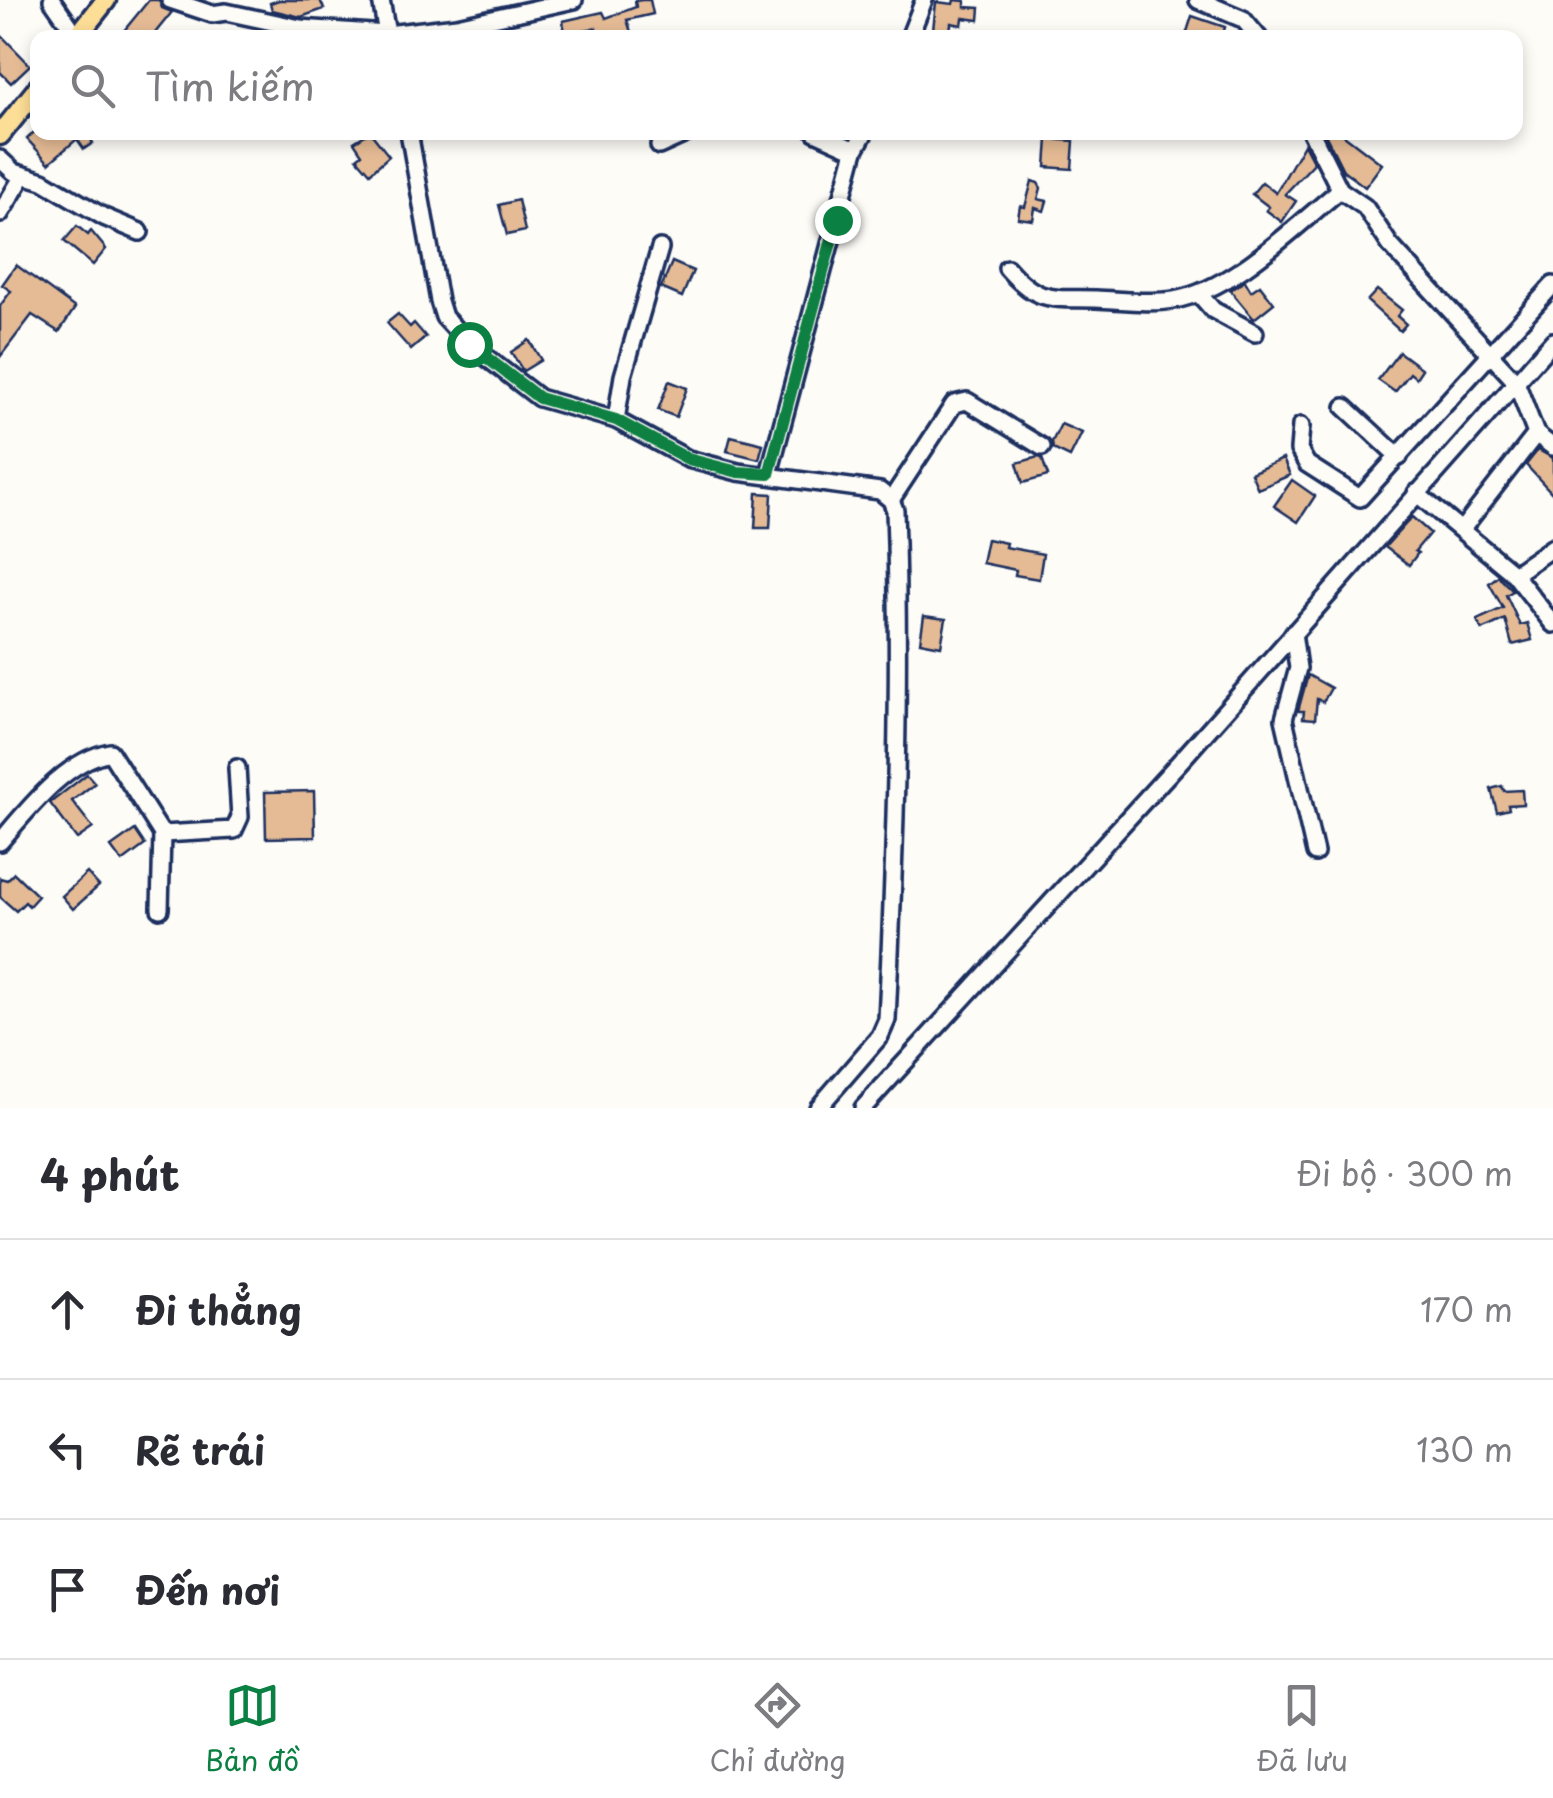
<!DOCTYPE html>
<html lang="vi">
<head>
<meta charset="utf-8">
<style>
  :root { --surface:#fff; --page:#f2f2f3; --text:#2b2b33; --muted:#7c7c81; --line:#e1e1e2; --accent:#0b8043 }
  body { margin:0; font-family:"Playpen Sans",sans-serif; background:var(--page); color:var(--text) }
  .stop { position:absolute; width:30px; height:30px; margin:-22px; border:8px solid #0b8043; border-radius:50%; background:#fff }
  .stop.end { background:#0b8043; border-color:#fff; box-shadow:0 2px 10px #0008 }
  .list { margin:0; padding:0; list-style:none }
  h2 { display:flex; justify-content:space-between; align-items:center; height:130px; margin:0; padding:0 40px; font-size:42px }
  h2 small { font-size:32px; font-weight:400; color:var(--muted) }
  .list li { display:grid; grid-template-columns:65px 1fr auto; gap:30px; align-items:center; box-sizing:border-box; height:140px; padding:0 40px; border-top:2px solid var(--line) }
  .list b { display:block; font-size:38px; white-space:nowrap }
  .list em { font-size:32px; font-style:normal; color:var(--muted) }
  .icon { flex:none; width:55px; height:55px; fill:none; stroke:currentColor; stroke-width:2; stroke-linecap:round; stroke-linejoin:round }
  .map { position:relative; flex:none; width:1553px; height:1108px; overflow:hidden }
  .search { position:absolute; background:var(--surface); box-shadow:0 5px 15px #0003; left:30px; right:30px; top:30px; height:110px; display:flex; align-items:center; gap:25px; box-sizing:border-box; padding:0 35px; border-radius:20px; color:var(--muted); font-size:38px }
  .sheet { height:550px; background:var(--surface) }
  nav { display:flex; justify-content:space-around; align-items:center; box-sizing:border-box; height:140px; border-top:2px solid var(--line); background:var(--surface); font-size:28px; color:var(--muted) }
  nav a { display:grid; justify-items:center; gap:5px }
  nav .on { color:var(--accent) }
  .map>svg:first-child { display:block }
  .building { fill:#e5bb95; stroke:#1b2f5e; stroke-width:2.5 }
  .lines { fill:none; stroke-linecap:round; stroke-linejoin:round }
  .minor-casing { stroke:#1b2f5e; stroke-width:22 }
  .major-casing { stroke:#1b2f5e; stroke-width:25 }
  .minor { stroke:#fdfcf7; stroke-width:15 }
  .major { stroke:#fdde96; stroke-width:18 }
  .route { stroke:#0b8043; stroke-width:12 }
</style>
</head>
<body>
<div class="map">
<svg width="1553" height="1108" viewBox="0 0 1553 1108">
  <rect width="100%" height="100%" fill="#fdfcf7"/>
  <filter id="ink" filterUnits="userSpaceOnUse"><feTurbulence type="fractalNoise" baseFrequency=".01" numOctaves="2"/><feDisplacementMap in="SourceGraphic" scale="20" xChannelSelector="R" yChannelSelector="G"/><feConvolveMatrix kernelMatrix="1 2 1 2 8 2 1 2 1" color-interpolation-filters="sRGB"/></filter>
  <g filter="url(#ink)">
    <g class="building">
      <path d="M 149,0 L 159,0 L 162,8 L 172,12 L 151,38 L 118,38 Z"/>
      <path d="M 279,0 L 320,0 L 324,9 L 301,17 L 272,10 L 270,3 Z"/>
      <path d="M 642,0 L 650,0 L 653,14 L 627,20 L 633,38 L 600,38 L 596,28 L 565,33 L 563,21 L 603,12 L 606,18 L 636,7 L 635,1 Z"/>
      <path d="M 954,0 L 965,1 L 965,7 L 980,8 L 979,20 L 963,18 L 962,25 L 951,23 L 950,32 L 933,30 L 936,2 L 953,4 Z"/>
      <path d="M 1192,16 L 1225,27 L 1222,38 L 1185,38 Z"/>
      <path d="M 0,34 L 30,65 L 11,83 L 0,72 Z"/>
      <path d="M 34,132 L 86,132 L 93,143 L 84,149 L 77,139 L 49,163 L 27,139 Z"/>
      <path d="M 370,132 L 389,156 L 370,173 L 357,158 L 362,154 L 354,142 Z"/>
      <path d="M 1324,132 L 1340,132 L 1382,164 L 1365,187 L 1343,170 Z"/>
      <path d="M 1048,139 L 1074,141 L 1072,169 L 1046,167 Z"/>
      <path d="M 1304,144 L 1314,163 L 1285,194 L 1296,201 L 1282,222 L 1266,210 L 1269,207 L 1252,194 L 1262,182 L 1276,193 Z"/>
      <path d="M 1032,181 L 1038,183 L 1041,188 L 1038,199 L 1047,201 L 1044,211 L 1035,208 L 1033,220 L 1018,218 L 1020,206 L 1025,207 Z"/>
      <path d="M 518,200 L 525,231 L 507,235 L 499,205 Z"/>
      <path d="M 77,226 L 88,235 L 91,231 L 106,249 L 93,265 L 64,241 Z"/>
      <path d="M 672,262 L 693,271 L 682,297 L 661,288 Z"/>
      <path d="M 16,265 L 75,308 L 59,332 L 32,315 L 0,357 L 0,306 L 11,291 L 2,285 Z"/>
      <path d="M 1245,281 L 1251,291 L 1260,285 L 1274,303 L 1254,319 L 1230,290 Z"/>
      <path d="M 1377,290 L 1402,310 L 1397,316 L 1406,324 L 1400,331 L 1367,301 Z"/>
      <path d="M 398,314 L 410,327 L 414,323 L 426,337 L 411,350 L 387,323 Z"/>
      <path d="M 529,340 L 541,360 L 523,371 L 511,352 Z"/>
      <path d="M 1399,352 L 1422,369 L 1416,378 L 1410,373 L 1395,392 L 1378,380 Z"/>
      <path d="M 669,381 L 687,388 L 676,417 L 658,410 Z"/>
      <path d="M 1061,424 L 1082,433 L 1070,457 L 1053,449 L 1052,442 Z"/>
      <path d="M 731,436 L 763,444 L 759,459 L 727,451 Z"/>
      <path d="M 1538,450 L 1553,458 L 1553,494 L 1526,465 Z"/>
      <path d="M 1038,457 L 1042,458 L 1048,476 L 1023,483 L 1017,463 Z"/>
      <path d="M 1283,459 L 1290,475 L 1258,489 L 1251,473 Z"/>
      <path d="M 1292,480 L 1315,496 L 1298,522 L 1274,506 Z"/>
      <path d="M 757,493 L 772,494 L 770,528 L 755,528 Z"/>
      <path d="M 1412,517 L 1430,533 L 1415,551 L 1418,553 L 1409,565 L 1385,547 Z"/>
      <path d="M 987,539 L 1006,543 L 1005,547 L 1043,554 L 1039,579 L 1015,575 L 1016,570 L 982,563 Z"/>
      <path d="M 1498,576 L 1513,591 L 1506,595 L 1520,625 L 1527,623 L 1532,640 L 1512,645 L 1505,619 L 1482,630 L 1477,620 L 1503,608 L 1489,583 Z"/>
      <path d="M 924,616 L 946,619 L 941,646 L 920,642 Z"/>
      <path d="M 1308,675 L 1331,688 L 1323,702 L 1317,699 L 1315,719 L 1303,718 L 1304,711 L 1298,711 Z"/>
      <path d="M 87,774 L 95,783 L 72,801 L 93,828 L 77,839 L 50,803 Z"/>
      <path d="M 1502,786 L 1504,791 L 1522,790 L 1523,804 L 1508,805 L 1509,809 L 1497,812 L 1491,789 Z"/>
      <path d="M 314,791 L 315,837 L 266,838 L 265,792 Z"/>
      <path d="M 135,830 L 145,845 L 122,862 L 111,847 Z"/>
      <path d="M 14,873 L 38,896 L 29,906 L 25,902 L 16,911 L 0,897 L 0,878 L 7,880 Z"/>
      <path d="M 87,873 L 99,886 L 73,909 L 62,896 Z"/>
    </g>
    <g class="lines">
      <defs>
        <g id="minor">
          <path d="M 52,0 L 77,36"/>
          <path d="M 170,0 L 212,14 L 226,12 L 300,28 L 387,34 L 457,26 L 574,0"/>
          <path d="M 381,0 L 387,34"/>
          <path d="M 1198,0 L 1243,19 L 1259,38"/>
          <path d="M 909,38 L 924,0"/>
          <path d="M 409,132 L 439,301 L 444,317 L 469,344 L 539,398 L 616,420 L 688,459 L 738,472 L 880,491 L 891,500 L 895,510 C 901,681 895,850 887,1020 L 880,1036 L 818,1108"/>
          <path d="M 815,132 L 855,150"/>
          <path d="M 1311,132 L 1340,190 L 1365,207 L 1390,245 L 1516,382 L 1536,434 L 1463,528"/>
          <path d="M 659,146 L 690,132"/>
          <path d="M 0,159 L 14,172 L 43,181 L 104,217 L 140,232"/>
          <path d="M 0,214 L 23,176"/>
          <path d="M 1007,268 C 1038,304 1052,298 1096,299 C 1121,300 1149,304 1174,300 C 1233,290 1294,227 1340,190"/>
          <path d="M 1199,294 L 1213,310 L 1255,333"/>
          <path d="M 1345,407 L 1399,457"/>
          <path d="M 616,420 L 623,376 L 660,248"/>
          <path d="M 1301,426 L 1299,450 L 1307,464 L 1360,498 L 1553,285"/>
          <path d="M 1536,434 L 1553,447"/>
          <path d="M 769,474 L 855,150 L 865,132"/>
          <path d="M 1416,493 L 1514,574 L 1553,624"/>
          <path d="M 891,500 L 954,404 L 967,401 L 1042,447"/>
          <path d="M 1514,574 L 1553,547"/>
          <path d="M 1293,633 L 1298,668 L 1284,719 L 1315,853"/>
          <path d="M 0,842 C 28,809 66,760 110,752 L 162,834 L 234,830 L 240,817 L 237,768"/>
          <path d="M 160,909 L 162,834"/>
          <path d="M 863,1108 L 1185,756 L 1553,341"/>
        </g>
        <g id="major">
          <path d="M 76,38 L 106,0"/>
          <path d="M 0,135 L 38,88"/>
        </g>
      </defs>
      <use href="#minor" class="minor-casing"/>
      <use href="#major" class="major-casing"/>
      <use href="#minor" class="minor"/>
      <use href="#major" class="major"/>
    </g>
  </g>
  <g class="lines" filter="url(#ink)">
    <path class="route" d="M 469,344 L 539,398 L 616,420 L 688,459 L 738,472 L 769,474 L 837,220"/>
  </g>
</svg>
<div class="stop" style="left:469px;top:344px"></div>
<div class="stop end" style="left:837px;top:220px"></div>
<div class="search"><svg class="icon" aria-label="search" viewBox="0 0 24 24"><circle cx="10" cy="10" r="6"/><path d="M15 15l6 6"/></svg>Tìm kiếm</div>
</div>
<section class="sheet">
<h2>4 phút<small>Đi bộ · 300 m</small></h2>
<ul class="list">
<li><svg class="icon" aria-label="ahead" viewBox="0 0 24 24"><path d="M12 20V5M6 11l6-6 6 6"/></svg><div><b>Đi thẳng</b></div><em>170 m</em></li>
<li><svg class="icon" aria-label="left" viewBox="0 0 24 24"><path d="M17 20v-9H6M10 6l-5 5 5 5"/></svg><div><b>Rẽ trái</b></div><em>130 m</em></li>
<li><svg class="icon" aria-label="arrive" viewBox="0 0 24 24"><path d="M6 21V4h12l-3 4 3 4H6"/></svg><div><b>Đến nơi</b></div></li>
</ul>
</section>
<nav>
<a class="on"><svg class="icon" aria-label="map" viewBox="0 0 24 24"><path d="M3 6l6-2 6 2 6-2v14l-6 2-6-2-6 2zM9 4v14M15 6v14"/></svg>Bản đồ</a>
<a><svg class="icon" aria-label="directions" viewBox="0 0 24 24"><path d="M12 3l9 9-9 9-9-9zM9 14v-3h6M13 9l2 2-2 2"/></svg>Chỉ đường</a>
<a><svg class="icon" aria-label="saved" viewBox="0 0 24 24"><path d="M7 4h10v16l-5-4-5 4z"/></svg>Đã lưu</a>
</nav>
</body>
</html>
